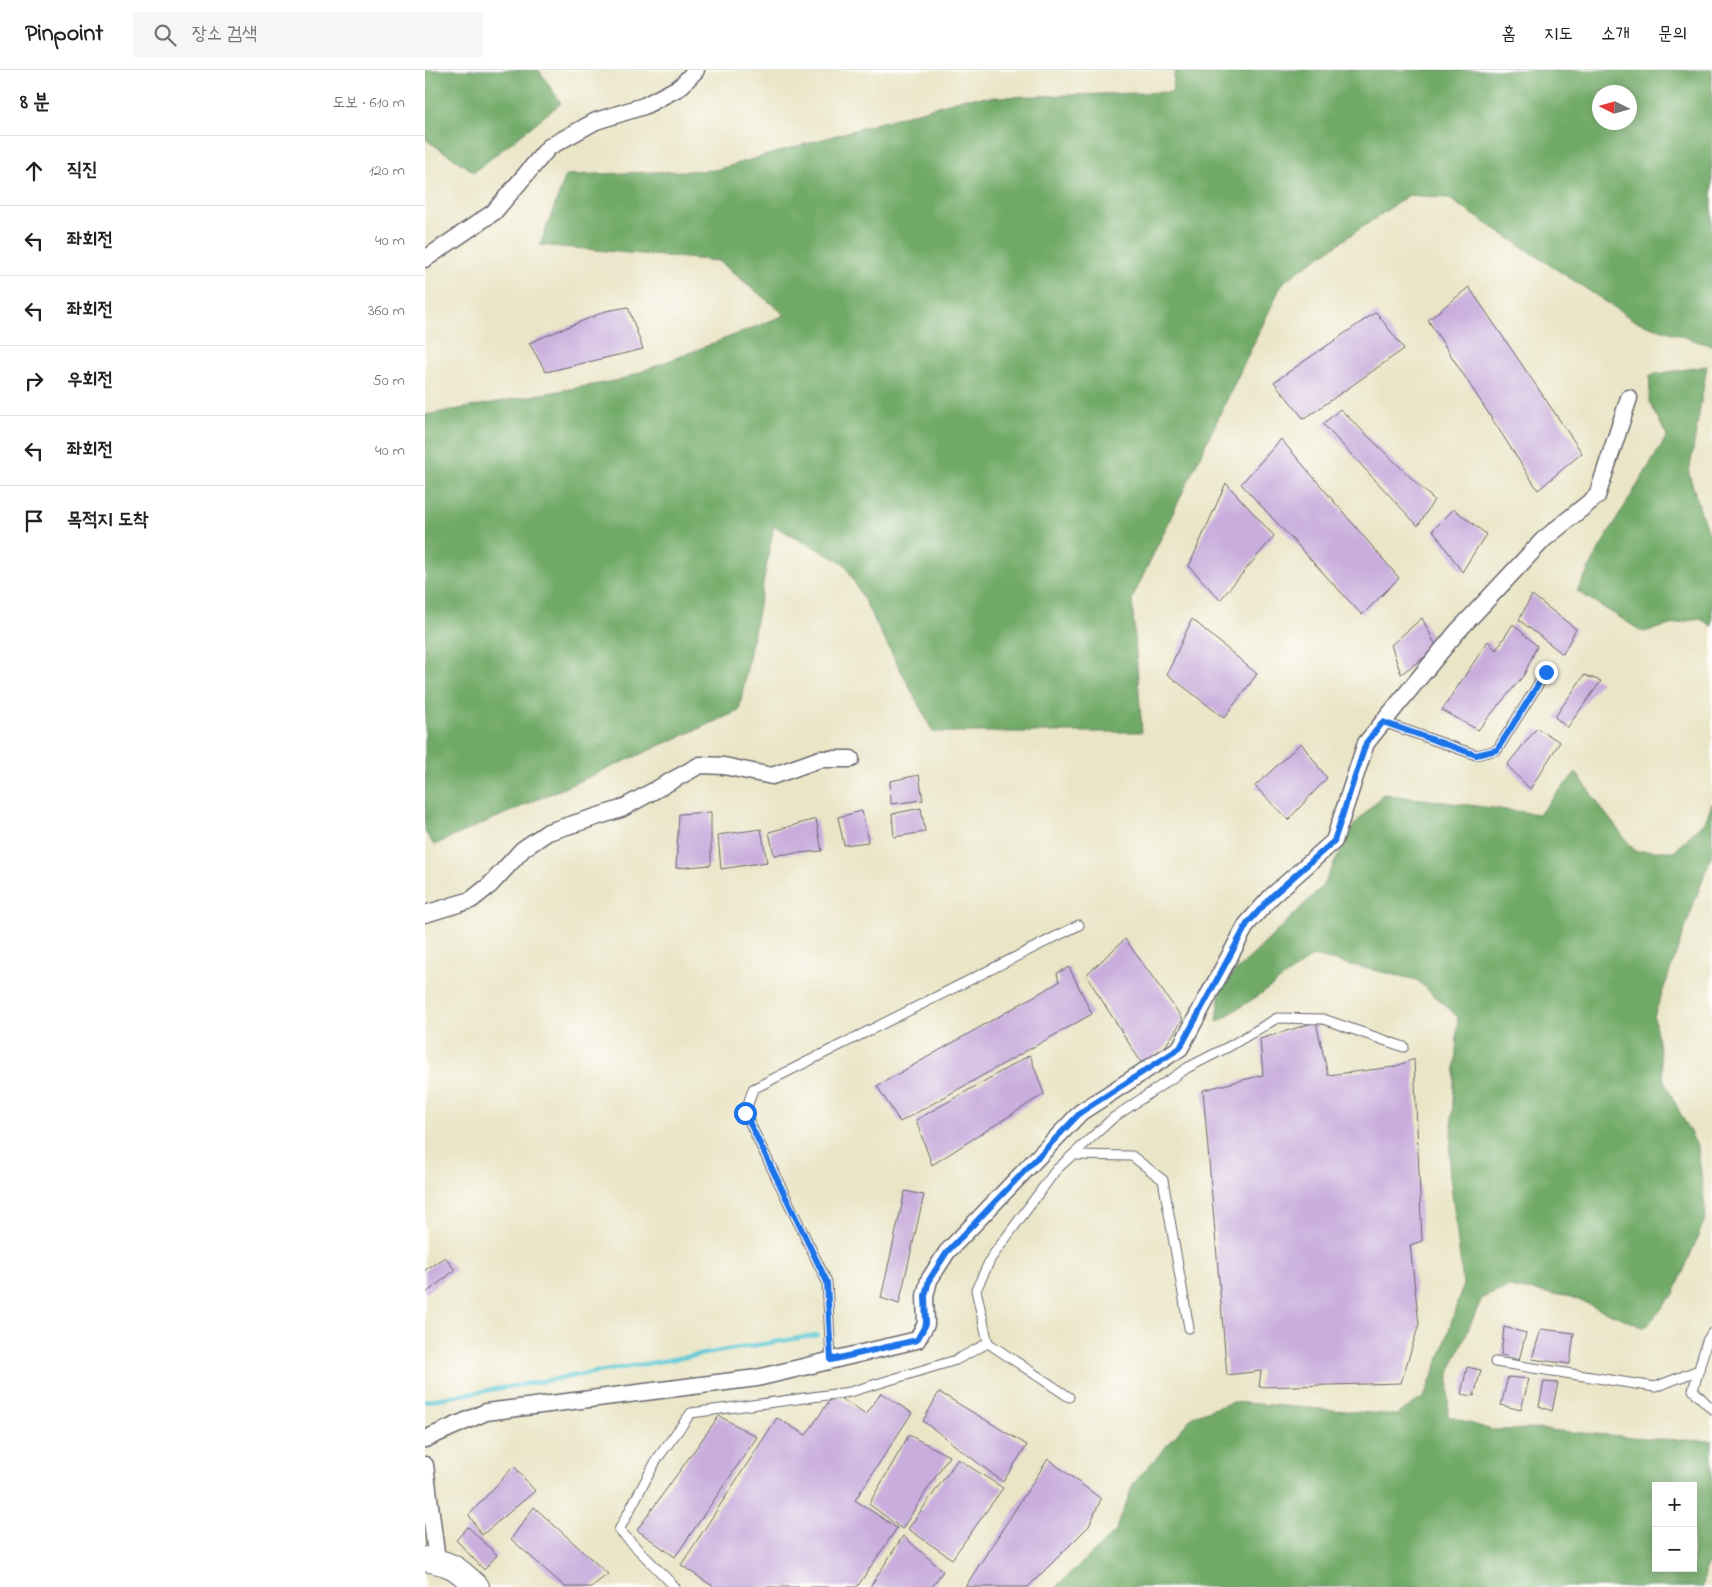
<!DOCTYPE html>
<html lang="ko">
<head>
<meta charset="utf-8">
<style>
  :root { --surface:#fff; --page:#f6f6f6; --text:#202124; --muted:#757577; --line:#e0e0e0 }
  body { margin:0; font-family:"Indie Flower","Poor Story",sans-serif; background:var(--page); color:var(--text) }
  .controls { position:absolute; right:15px; bottom:15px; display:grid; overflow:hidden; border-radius:0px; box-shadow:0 2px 12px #0003 }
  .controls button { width:45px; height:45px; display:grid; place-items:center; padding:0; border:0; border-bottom:1px solid var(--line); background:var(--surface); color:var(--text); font:25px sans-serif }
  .compass { position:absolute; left:1167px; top:15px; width:45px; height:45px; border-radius:50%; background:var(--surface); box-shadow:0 2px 12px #0003; rotate:275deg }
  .stop { position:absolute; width:15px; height:15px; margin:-11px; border:4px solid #1a73e8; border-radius:50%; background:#fff }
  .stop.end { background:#1a73e8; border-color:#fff; box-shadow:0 1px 5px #0008 }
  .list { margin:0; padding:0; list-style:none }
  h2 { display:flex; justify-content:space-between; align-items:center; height:65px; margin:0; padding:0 20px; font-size:21px }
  h2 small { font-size:16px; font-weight:400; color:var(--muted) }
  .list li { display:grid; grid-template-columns:32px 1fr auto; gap:15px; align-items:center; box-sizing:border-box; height:70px; padding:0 20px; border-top:1px solid var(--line) }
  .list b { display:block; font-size:19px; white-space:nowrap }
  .list em { font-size:16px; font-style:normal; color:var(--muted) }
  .icon { flex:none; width:28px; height:28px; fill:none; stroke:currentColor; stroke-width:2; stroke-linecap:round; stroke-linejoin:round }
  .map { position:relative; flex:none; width:1287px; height:1517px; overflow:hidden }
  header { display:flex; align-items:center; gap:30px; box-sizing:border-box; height:70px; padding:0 25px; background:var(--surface); border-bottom:1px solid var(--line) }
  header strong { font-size:24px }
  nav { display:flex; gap:28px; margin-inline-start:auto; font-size:18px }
  .search { width:350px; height:45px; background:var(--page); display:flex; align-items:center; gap:12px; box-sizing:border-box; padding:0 18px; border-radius:0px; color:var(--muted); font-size:19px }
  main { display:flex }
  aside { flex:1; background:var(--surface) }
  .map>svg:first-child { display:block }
  .forest { fill:#71aa68; stroke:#4a6652; fill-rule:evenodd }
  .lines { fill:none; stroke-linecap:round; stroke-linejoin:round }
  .stream { stroke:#5bc7d4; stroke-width:4.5 }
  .building { fill:#c9addd }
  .lane-casing { stroke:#68666c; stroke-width:11 }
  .street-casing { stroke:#68666c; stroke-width:19 }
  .secondary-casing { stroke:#68666c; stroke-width:26 }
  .lane { stroke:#fff; stroke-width:9 }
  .street { stroke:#fff; stroke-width:16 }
  .secondary { stroke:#fff; stroke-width:24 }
  .route { stroke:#1a73e8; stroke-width:6 }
</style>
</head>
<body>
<header>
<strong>Pinpoint</strong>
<div class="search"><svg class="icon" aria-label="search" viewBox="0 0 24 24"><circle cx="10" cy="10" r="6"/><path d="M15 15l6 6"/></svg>장소 검색</div>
<nav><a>홈</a><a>지도</a><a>소개</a><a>문의</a></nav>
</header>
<main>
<aside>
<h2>8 분<small>도보 · 610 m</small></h2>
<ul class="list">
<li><svg class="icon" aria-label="ahead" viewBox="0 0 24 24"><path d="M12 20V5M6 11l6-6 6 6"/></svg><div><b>직진</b></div><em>120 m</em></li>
<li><svg class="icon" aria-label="left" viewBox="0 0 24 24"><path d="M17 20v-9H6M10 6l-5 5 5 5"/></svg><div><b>좌회전</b></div><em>40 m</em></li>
<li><svg class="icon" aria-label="left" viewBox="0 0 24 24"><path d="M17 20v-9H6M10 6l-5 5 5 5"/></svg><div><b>좌회전</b></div><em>360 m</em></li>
<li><svg class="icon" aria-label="right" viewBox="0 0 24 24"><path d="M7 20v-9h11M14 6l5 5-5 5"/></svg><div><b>우회전</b></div><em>50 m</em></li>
<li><svg class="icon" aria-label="left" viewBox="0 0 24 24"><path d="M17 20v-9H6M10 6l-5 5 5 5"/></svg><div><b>좌회전</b></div><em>40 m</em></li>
<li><svg class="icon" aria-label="arrive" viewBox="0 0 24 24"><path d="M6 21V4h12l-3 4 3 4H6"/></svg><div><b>목적지 도착</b></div></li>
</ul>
</aside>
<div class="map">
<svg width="1287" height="1517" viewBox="0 0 1287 1517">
  <rect width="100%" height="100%" fill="#fdfcf7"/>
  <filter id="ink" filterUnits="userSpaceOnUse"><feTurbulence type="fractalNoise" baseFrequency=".02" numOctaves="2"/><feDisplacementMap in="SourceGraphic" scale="10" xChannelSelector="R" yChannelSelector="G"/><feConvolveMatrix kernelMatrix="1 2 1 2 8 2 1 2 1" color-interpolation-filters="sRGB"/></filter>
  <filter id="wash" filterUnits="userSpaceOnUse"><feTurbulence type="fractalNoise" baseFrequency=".0096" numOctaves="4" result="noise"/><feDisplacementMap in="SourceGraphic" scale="20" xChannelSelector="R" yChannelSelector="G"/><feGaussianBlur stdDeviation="1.12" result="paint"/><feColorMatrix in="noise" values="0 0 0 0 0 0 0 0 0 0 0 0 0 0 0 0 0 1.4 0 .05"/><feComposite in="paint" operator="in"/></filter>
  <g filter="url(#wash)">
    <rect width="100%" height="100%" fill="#eae5c6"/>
    <g class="forest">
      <path d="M 0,0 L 114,0 L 136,33 L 49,102 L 0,69 Z"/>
      <path d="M 750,0 L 1287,0 L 1287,276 L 1210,251 L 1023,128 L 984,125 L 858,212 L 707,529 L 717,662 L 508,662 L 420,494 L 349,456 L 314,641 L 9,775 L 0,762 L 0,345 L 195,310 L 360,245 L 294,191 L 115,175 L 141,105 L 290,100 L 541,28 L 747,22 ZM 1204,22 L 1204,52 L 1174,52 L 1174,22 Z"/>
      <path d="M 1282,296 L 1264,404 L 1280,455 L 1287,468 L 1287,556 L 1274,548 L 1218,562 L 1152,521 L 1181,467 L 1242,366 L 1224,331 L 1225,305 Z"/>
      <path d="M 1151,702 L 1177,739 L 1210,781 L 1250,781 L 1281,749 L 1287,733 L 1287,783 L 1229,946 L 1239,1011 L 1273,1078 L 1281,1147 L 1249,1224 L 1220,1258 L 1146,1227 L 1084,1217 L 1057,1228 L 1024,1303 L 1023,1346 L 1067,1360 L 1110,1359 L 1232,1369 L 1287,1371 L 1287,1489 L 1281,1497 L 1278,1517 L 631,1517 L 691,1461 L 708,1414 L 768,1346 L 808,1332 L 971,1345 L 999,1327 L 1018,1279 L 1038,1214 L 1024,1098 L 1033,947 L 992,910 L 888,886 L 836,924 L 792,952 L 796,916 L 897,817 L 929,755 L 958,724 L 1114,744 ZM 1231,1416 L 1268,1416 L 1268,1498 L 1231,1498 Z"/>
    </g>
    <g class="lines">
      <path class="stream" d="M 0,1331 L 392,1265"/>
    </g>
    <g id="blocks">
      <g class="building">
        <path d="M 1044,217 L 1157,383 L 1113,420 L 1003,250 Z"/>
        <path d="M 203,237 L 218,279 L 121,302 L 104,273 L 181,241 Z"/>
        <path d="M 951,242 L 979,279 L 879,349 L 849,312 Z"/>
        <path d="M 915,339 L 1009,430 L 993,456 L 898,354 Z"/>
        <path d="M 856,369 L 974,508 L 937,545 L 816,414 Z"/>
        <path d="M 801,413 L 849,466 L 795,530 L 764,496 Z"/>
        <path d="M 1029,439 L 1061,464 L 1037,502 L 1008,460 Z"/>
        <path d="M 1107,525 L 1151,559 L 1138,584 L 1094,550 Z"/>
        <path d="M 997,548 L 1012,578 L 976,604 L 966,575 Z"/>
        <path d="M 767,549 L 832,604 L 799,648 L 742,604 Z"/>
        <path d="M 1088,554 L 1112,576 L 1099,605 L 1053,660 L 1017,640 L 1063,571 L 1071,580 Z"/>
        <path d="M 1159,605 L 1176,611 L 1142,658 L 1130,647 Z"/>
        <path d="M 1112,658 L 1135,672 L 1105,719 L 1082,695 Z"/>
        <path d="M 876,673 L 902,708 L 863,750 L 830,716 Z"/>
        <path d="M 494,705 L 498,730 L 466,734 L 465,711 Z"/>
        <path d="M 496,738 L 500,762 L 469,767 L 467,744 Z"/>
        <path d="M 437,741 L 443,772 L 419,775 L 413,747 Z"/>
        <path d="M 286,742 L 286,795 L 251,798 L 254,744 Z"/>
        <path d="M 391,749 L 397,781 L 349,785 L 344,762 Z"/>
        <path d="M 336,759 L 342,792 L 296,799 L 293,765 Z"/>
        <path d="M 700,869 L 758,949 L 740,977 L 717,994 L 661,905 Z"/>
        <path d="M 644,897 L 667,944 L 475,1052 L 452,1016 L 634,912 L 632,903 Z"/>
        <path d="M 891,952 L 903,1005 L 969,997 L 989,989 L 997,1171 L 985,1175 L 994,1254 L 976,1313 L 834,1317 L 836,1301 L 802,1305 L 778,1020 L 838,1005 L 835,969 Z"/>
        <path d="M 605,985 L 619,1024 L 507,1095 L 491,1050 Z"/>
        <path d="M 480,1121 L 499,1125 L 474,1234 L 456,1228 Z"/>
        <path d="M 20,1187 L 30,1200 L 0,1224 L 0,1200 Z"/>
        <path d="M 1079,1257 L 1101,1263 L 1094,1290 L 1076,1285 Z"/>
        <path d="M 1116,1259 L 1149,1263 L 1145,1294 L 1107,1289 Z"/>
        <path d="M 1042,1297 L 1056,1300 L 1049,1326 L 1036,1324 Z"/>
        <path d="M 1083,1307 L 1104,1309 L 1096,1340 L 1076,1335 Z"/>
        <path d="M 1119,1312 L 1133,1313 L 1127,1341 L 1114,1336 Z"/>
        <path d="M 514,1322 L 602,1375 L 578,1412 L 498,1351 Z"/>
        <path d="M 456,1323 L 487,1343 L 430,1430 L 472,1458 L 432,1517 L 289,1517 L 256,1495 L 352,1348 L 381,1365 L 409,1324 L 441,1345 Z"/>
        <path d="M 294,1346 L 332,1367 L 250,1487 L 212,1460 Z"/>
        <path d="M 484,1365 L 524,1386 L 477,1459 L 444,1434 Z"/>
        <path d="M 533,1389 L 578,1418 L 527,1489 L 483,1459 Z"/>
        <path d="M 623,1389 L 676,1429 L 664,1456 L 603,1517 L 540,1517 Z"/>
        <path d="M 89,1396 L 110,1421 L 57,1465 L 44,1445 Z"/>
        <path d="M 109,1437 L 183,1504 L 166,1517 L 140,1517 L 86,1469 Z"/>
        <path d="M 43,1457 L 72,1485 L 59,1500 L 31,1470 Z"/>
        <path d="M 478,1466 L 518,1501 L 507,1517 L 445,1517 Z"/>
      </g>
    </g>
  </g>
  <g filter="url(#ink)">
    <use href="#blocks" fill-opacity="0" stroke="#68666c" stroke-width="1"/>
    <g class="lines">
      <defs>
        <g id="lane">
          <path d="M 958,652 L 1051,685 L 1072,680 L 1121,602"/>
          <path d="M 648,1085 L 707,1086 L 738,1110 L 764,1258"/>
          <path d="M 1287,1263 L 1282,1271 L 1268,1320 L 1287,1339"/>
          <path d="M 563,1273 L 551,1220 L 566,1188 L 631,1100 L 688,1048 L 762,998 L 805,976 L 852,948 L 898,949 L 979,977"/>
          <path d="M 406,1290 L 402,1212 L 320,1043 L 328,1019 L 654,855"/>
          <path d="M 1070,1292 L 1230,1317 L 1274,1300"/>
          <path d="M 250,1517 L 194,1460 L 232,1389 L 266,1343 L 425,1322 L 531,1290 L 563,1273 L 644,1327"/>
        </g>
        <g id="street">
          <path d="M 0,189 L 69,142 L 124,77 L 171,51 L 219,36 L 255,17 L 271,0"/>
          <path d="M 0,844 L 46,830 L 65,815 L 98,779 L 123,762 L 196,739 L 275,695 L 299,696 L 347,706 L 395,689 L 426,689"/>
          <path d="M 0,1369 L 61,1342 L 332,1308 L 492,1270 L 501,1254 L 500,1226 L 504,1210 L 522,1182 L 656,1042 L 755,978 L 822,854 L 847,826 L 909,771 L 941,673 L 1031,563 L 1118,470 L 1172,426 L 1204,328"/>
          <path d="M 0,1395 L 12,1491"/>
        </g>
        <path id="secondary" d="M 0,1489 C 28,1494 32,1498 52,1517"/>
      </defs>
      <use href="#lane" class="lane-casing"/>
      <use href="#street" class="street-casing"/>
      <use href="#secondary" class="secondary-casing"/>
      <use href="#lane" class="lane"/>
      <use href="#street" class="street"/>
      <use href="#secondary" class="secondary"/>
    </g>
  </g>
  <g class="lines" filter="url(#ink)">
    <path class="route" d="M 320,1043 L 402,1212 L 406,1290 L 492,1270 L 501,1254 L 500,1226 L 504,1210 L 522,1182 L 656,1042 L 755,978 L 822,854 L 847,826 L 909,771 L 941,673 L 958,652 L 1051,685 L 1072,680 L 1121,602"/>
  </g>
</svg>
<div class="controls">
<button>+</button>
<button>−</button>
</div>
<svg class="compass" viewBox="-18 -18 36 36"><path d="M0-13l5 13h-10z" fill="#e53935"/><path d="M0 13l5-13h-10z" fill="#757577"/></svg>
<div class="stop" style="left:320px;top:1043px"></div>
<div class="stop end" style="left:1121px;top:602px"></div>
</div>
</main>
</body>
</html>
